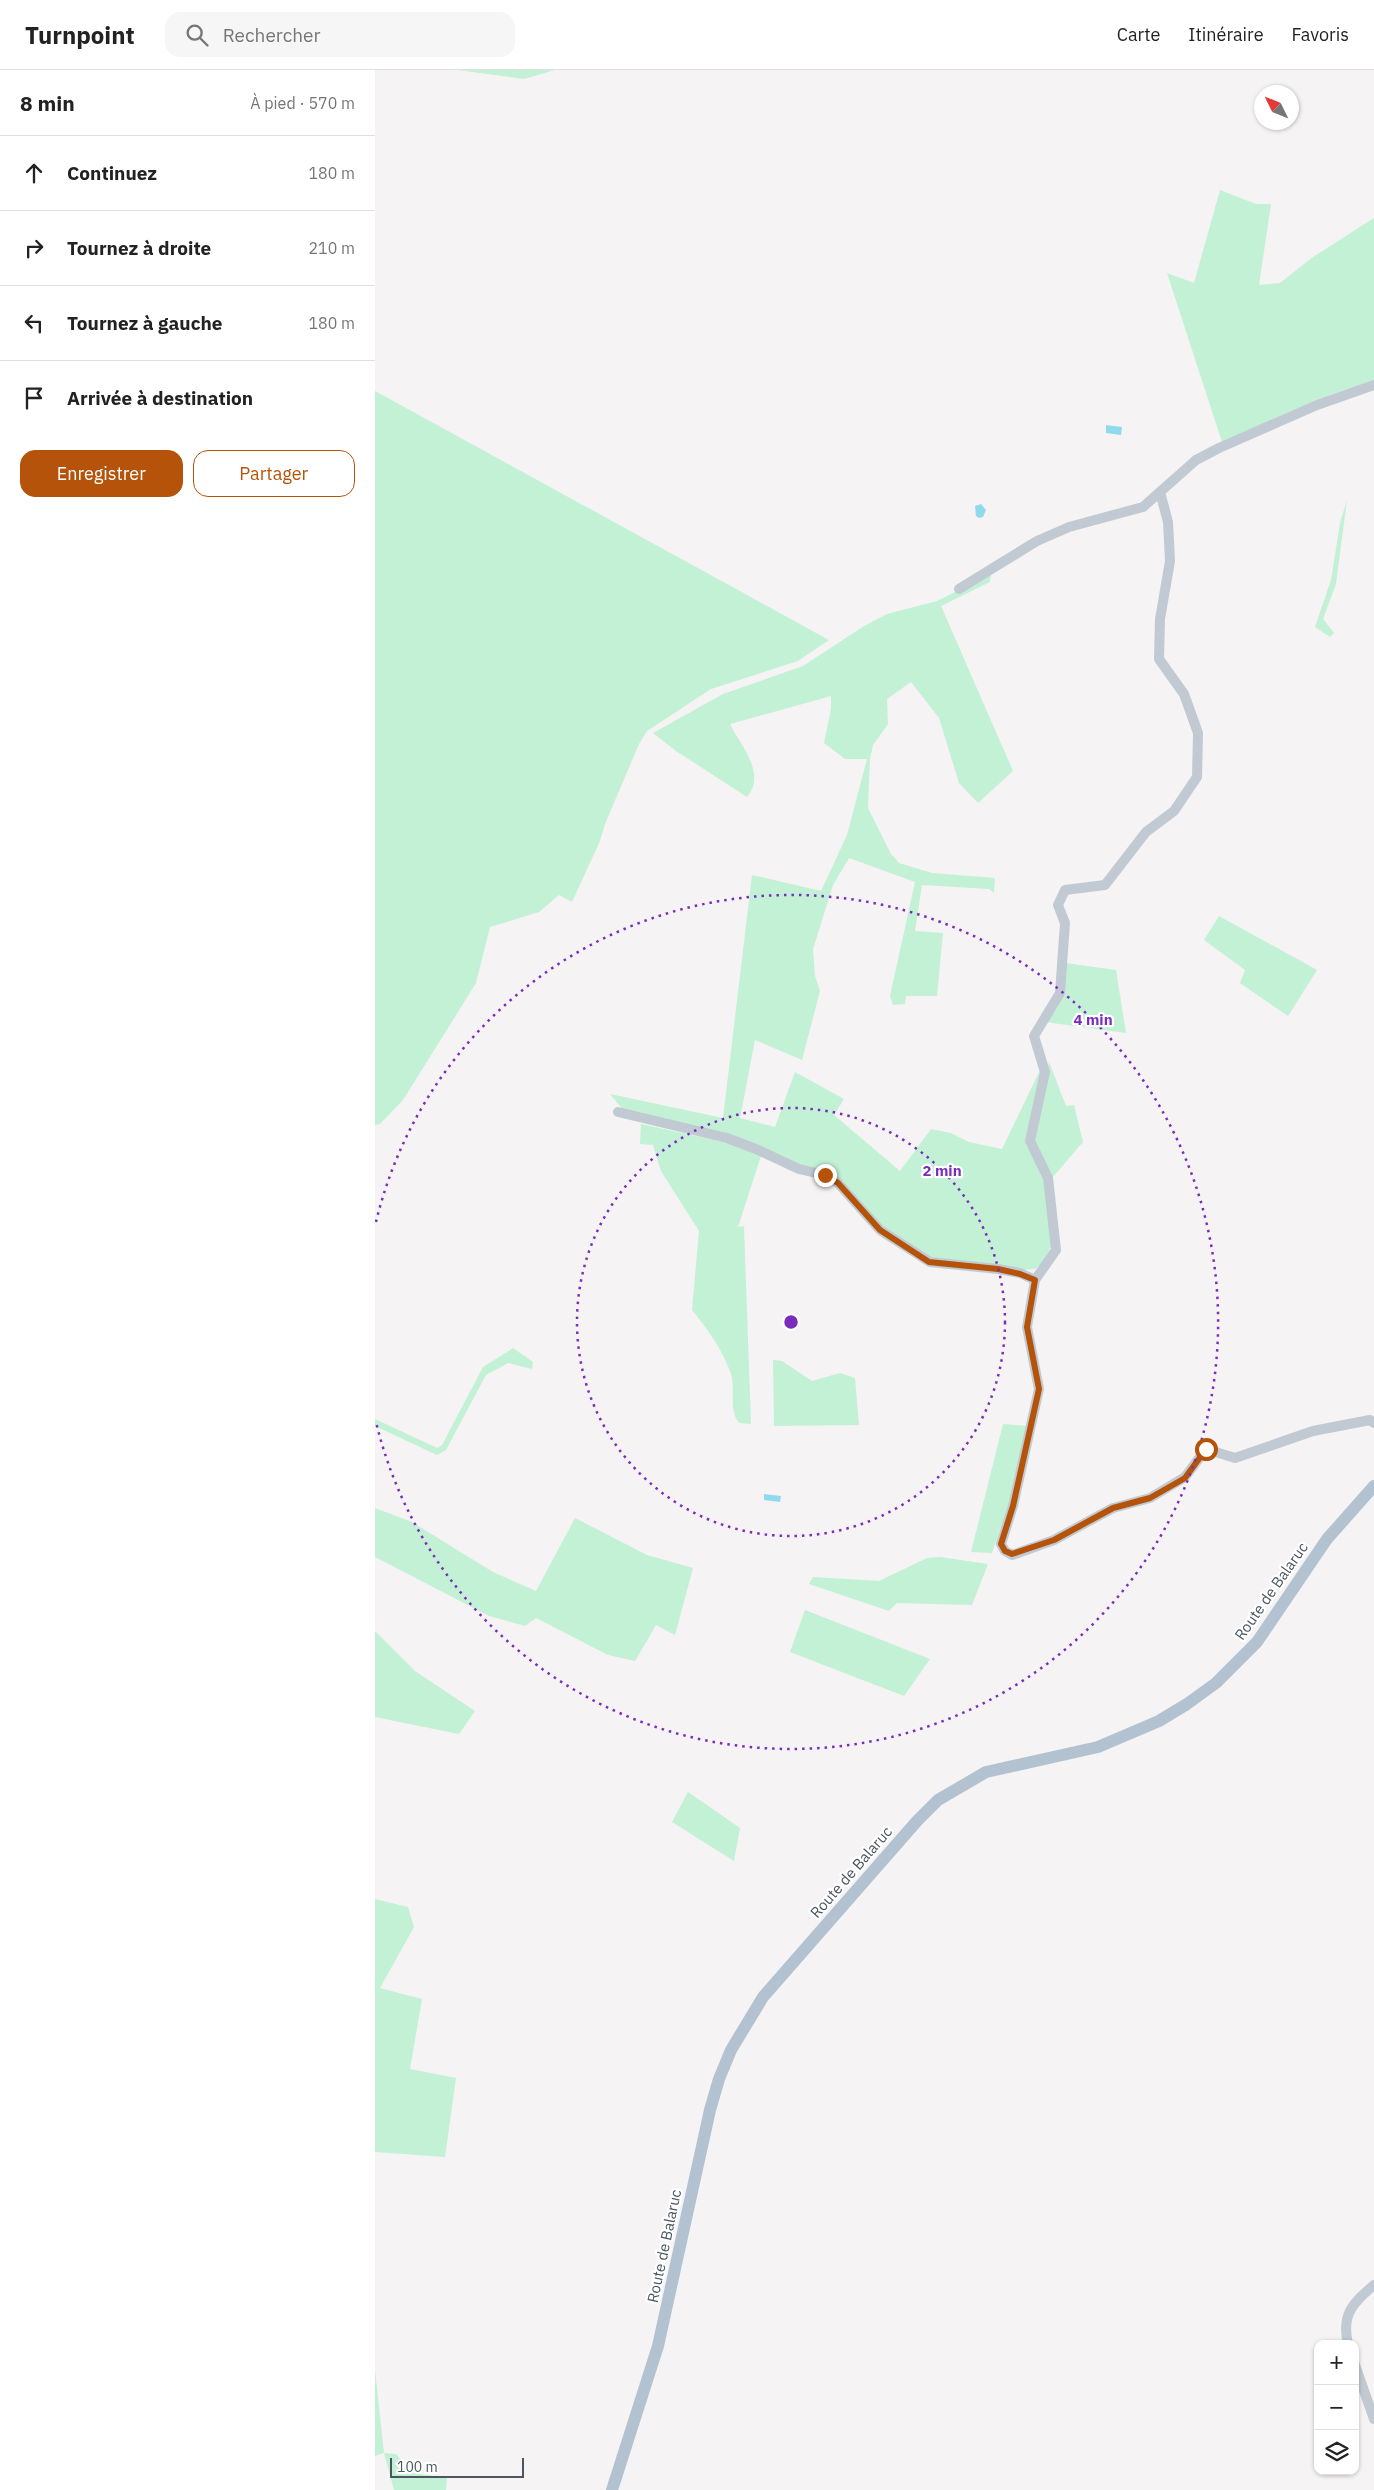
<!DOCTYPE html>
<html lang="fr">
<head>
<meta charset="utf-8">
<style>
  :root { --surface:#fff; --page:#f6f6f6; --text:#222; --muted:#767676; --line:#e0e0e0; --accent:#b45309 }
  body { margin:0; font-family:"IBM Plex Sans",sans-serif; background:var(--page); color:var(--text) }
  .controls { position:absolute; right:15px; bottom:15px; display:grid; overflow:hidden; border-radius:10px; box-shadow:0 1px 4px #0004 }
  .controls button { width:45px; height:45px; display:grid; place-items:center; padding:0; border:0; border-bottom:1px solid var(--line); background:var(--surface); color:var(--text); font:25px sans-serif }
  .compass { position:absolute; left:879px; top:15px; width:45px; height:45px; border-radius:50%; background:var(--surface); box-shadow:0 1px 4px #0004; rotate:313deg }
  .scale { position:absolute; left:15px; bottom:12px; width:134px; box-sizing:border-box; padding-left:5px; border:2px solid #4a5661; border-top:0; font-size:14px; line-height:18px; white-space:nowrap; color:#4a5661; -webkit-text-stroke:4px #fff; paint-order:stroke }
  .stop { position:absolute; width:15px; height:15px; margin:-11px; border:4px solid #b45309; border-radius:50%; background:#fff }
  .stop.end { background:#b45309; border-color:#fff; box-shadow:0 1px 5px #0008 }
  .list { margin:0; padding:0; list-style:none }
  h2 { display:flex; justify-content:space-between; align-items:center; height:65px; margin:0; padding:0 20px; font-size:21px }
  h2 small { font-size:16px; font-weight:400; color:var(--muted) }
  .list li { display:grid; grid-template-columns:32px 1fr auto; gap:15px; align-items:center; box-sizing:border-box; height:75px; padding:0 20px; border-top:1px solid var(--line) }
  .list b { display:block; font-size:19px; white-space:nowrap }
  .list em { font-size:16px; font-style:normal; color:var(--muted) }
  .actions { display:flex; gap:10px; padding:15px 20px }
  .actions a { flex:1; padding:11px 0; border:1px solid var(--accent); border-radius:15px; text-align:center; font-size:18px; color:var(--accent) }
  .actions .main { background:var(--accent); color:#fff }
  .icon { flex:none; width:28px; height:28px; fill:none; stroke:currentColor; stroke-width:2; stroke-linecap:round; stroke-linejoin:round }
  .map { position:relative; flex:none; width:999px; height:2420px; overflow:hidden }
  header { display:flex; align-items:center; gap:30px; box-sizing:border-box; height:70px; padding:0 25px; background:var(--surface); border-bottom:1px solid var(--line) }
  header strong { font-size:24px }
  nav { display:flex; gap:28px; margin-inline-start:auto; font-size:18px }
  .search { width:350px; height:45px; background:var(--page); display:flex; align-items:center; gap:12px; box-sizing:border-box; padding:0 18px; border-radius:15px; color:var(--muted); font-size:19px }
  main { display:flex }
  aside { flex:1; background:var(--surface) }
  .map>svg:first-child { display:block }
  .green { fill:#c3f1d5 }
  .water { fill:#90daee }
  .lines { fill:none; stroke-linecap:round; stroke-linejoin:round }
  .minor { stroke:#c1cad2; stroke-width:10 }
  .major { stroke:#b3c2d1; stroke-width:12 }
  .route { stroke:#b45309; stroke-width:6 }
  .ring { fill:none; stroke:#7b2cbf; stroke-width:2.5; stroke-dasharray:2.5 5 }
  .labels { text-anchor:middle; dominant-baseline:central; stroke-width:4.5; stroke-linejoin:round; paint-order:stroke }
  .street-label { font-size:15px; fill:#4a5661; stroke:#fff }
  .centre { fill:#7b2cbf; stroke:#fff; stroke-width:2.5 }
  .ring-label { font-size:15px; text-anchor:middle; font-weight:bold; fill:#7b2cbf; stroke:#fff; stroke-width:4.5; stroke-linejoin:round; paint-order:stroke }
</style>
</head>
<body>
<header>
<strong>Turnpoint</strong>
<div class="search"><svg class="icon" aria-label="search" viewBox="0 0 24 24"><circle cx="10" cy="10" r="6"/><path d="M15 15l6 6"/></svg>Rechercher</div>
<nav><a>Carte</a><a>Itinéraire</a><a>Favoris</a></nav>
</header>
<main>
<aside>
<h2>8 min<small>À pied · 570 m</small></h2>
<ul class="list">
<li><svg class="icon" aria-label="ahead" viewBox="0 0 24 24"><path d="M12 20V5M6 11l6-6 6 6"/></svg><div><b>Continuez</b></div><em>180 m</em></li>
<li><svg class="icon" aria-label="right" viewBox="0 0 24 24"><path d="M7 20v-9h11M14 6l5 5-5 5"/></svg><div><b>Tournez à droite</b></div><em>210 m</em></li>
<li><svg class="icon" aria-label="left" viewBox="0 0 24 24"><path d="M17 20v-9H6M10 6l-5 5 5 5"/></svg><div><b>Tournez à gauche</b></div><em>180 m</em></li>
<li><svg class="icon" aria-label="arrive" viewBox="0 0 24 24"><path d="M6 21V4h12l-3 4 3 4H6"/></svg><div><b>Arrivée à destination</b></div></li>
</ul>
<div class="actions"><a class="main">Enregistrer</a><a>Partager</a></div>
</aside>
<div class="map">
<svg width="999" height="2420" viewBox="0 0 999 2420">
  <rect width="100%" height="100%" fill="#f5f3f3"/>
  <g class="green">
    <path d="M 83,0 L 180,0 L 149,9 Z"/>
    <path d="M 845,120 L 881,134 L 896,134 L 884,215 L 905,213 L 938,187 L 999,148 L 999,310 L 943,329 L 847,372 L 792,203 L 819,213 Z"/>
    <path d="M 0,321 L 454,570 L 423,591 L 336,619 L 272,661 L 264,674 L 230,754 L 225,771 L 197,832 L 184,825 L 164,842 L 115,857 L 101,913 L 28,1030 L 5,1054 L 0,1055 Z"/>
    <path d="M 972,430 L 961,514 L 948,549 L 959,563 L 955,567 L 940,557 L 956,510 L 965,453 Z"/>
    <path d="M 616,504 L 615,512 L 566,536 L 638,701 L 603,733 L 584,713 L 564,648 L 536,612 L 512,629 L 513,654 L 498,675 L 495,689 L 493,738 L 516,784 L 524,793 L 557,803 L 620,808 L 619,823 L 614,819 L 547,815 L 540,861 L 568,863 L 562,926 L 531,926 L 530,934 L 518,935 L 515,926 L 540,812 L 474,788 L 458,815 L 438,879 L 440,906 L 445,921 L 427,990 L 380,970 L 365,1048 L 400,1057 L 420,1002 L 469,1029 L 459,1045 L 525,1101 L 556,1059 L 576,1063 L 594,1072 L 627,1079 L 667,996 L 651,1075 L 672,1110 L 678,1172 L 670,1190 L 660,1199 L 647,1200 L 556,1190 L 509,1159 L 475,1122 L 382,1075 L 250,1042 L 235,1024 L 348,1048 L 377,805 L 446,821 L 472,765 L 492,689 L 470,689 L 449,673 L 456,639 L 456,626 L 355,654 C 366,676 392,704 372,727 L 301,681 L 278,663 L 348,624 L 428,596 L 489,556 L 512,544 L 562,531 Z"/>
    <path d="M 844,846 L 942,900 L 913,946 L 865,913 L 870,900 L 829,870 Z"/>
    <path d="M 690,893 L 741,900 L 751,963 L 670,952 Z"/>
    <path d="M 674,992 L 691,1036 L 699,1035 L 708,1072 L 677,1108 L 658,1070 Z"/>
    <path d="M 266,1054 L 353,1073 L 386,1086 L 363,1157 L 369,1156 L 376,1354 L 364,1353 C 353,1339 361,1320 356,1304 C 348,1280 333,1260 317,1240 L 324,1161 L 286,1101 L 278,1075 L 265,1074 Z"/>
    <path d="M 138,1278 L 158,1292 L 157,1299 L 133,1293 L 111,1305 L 71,1380 L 62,1385 L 0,1356 L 0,1349 L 62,1378 L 67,1375 L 108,1297 Z"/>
    <path d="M 398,1290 L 407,1291 L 437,1311 L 465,1303 L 480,1308 L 484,1355 L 399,1356 Z"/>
    <path d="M 628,1354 L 653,1356 L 640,1417 L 617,1483 L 596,1482 Z"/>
    <path d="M 0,1438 L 37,1452 L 118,1502 L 161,1521 L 200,1448 L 272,1485 L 318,1498 L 300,1565 L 281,1555 L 260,1591 L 233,1585 L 161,1548 L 150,1556 L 114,1546 L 0,1487 Z"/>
    <path d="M 565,1487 L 613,1494 L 597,1535 L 522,1533 L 514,1541 L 434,1514 L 438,1507 L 504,1511 L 552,1488 Z"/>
    <path d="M 430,1540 L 555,1589 L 529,1626 L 415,1582 Z"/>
    <path d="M 0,1561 L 40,1601 L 100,1641 L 84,1664 L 0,1647 Z"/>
    <path d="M 313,1722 L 365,1758 L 359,1791 L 297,1752 Z"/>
    <path d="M 0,1829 L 33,1837 L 39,1857 L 5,1918 L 47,1929 L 35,1999 L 81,2008 L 70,2087 L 0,2082 Z"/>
    <path d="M 0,2300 L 9,2383 L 21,2384 L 38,2403 L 72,2408 L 71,2420 L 19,2420 L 9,2383 L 0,2386 Z"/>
  </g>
  <g class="water">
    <path d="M 731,355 L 747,357 L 746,365 L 731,363 Z"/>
    <path d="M 606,434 L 611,440 L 608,447 L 604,448 L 601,446 L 600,436 Z"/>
    <path d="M 389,1424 L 406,1426 L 405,1432 L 389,1430 Z"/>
  </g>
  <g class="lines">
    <g class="minor">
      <path d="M 785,422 L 793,452 L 795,491 L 785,549 L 784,589 L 809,624 L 823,663 L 822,707 L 799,741 L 771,762 L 730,815 L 690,820 L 683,835 L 690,853 L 685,923 L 659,966 L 670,1002 L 655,1071 L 673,1108 L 681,1180 L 660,1210 L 652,1257 L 664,1319 L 638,1436 L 626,1474 L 630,1481 L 637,1485 L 679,1470 L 738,1438 L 775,1428 L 810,1407 L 831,1379 L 860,1388 L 938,1361 L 995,1350 L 999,1353"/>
      <path d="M 584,519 L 662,471 L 694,457 L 768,437 L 821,390 L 844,378 L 942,335 L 999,315"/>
      <path d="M 243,1042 L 352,1068 L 381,1079 L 424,1099 L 450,1105 L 463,1113 L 505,1160 L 555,1192 L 623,1199 L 645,1203 L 660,1210"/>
      <path d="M 973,2274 C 966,2244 978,2233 999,2215"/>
      <path d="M 980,2295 L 999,2349"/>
    </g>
    <path class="major" d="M 237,2420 L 283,2276 L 335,2040 L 344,2009 L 356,1980 L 388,1927 L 542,1751 L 563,1730 L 611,1702 L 723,1677 L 784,1651 L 812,1634 L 841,1613 L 882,1572 L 952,1469 L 999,1416"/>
  </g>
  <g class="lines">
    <path class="route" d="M 450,1105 L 463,1113 L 505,1160 L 554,1192 L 623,1199 L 645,1204 L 660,1210 L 652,1257 L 664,1319 L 638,1436 L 626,1474 L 630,1481 L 637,1484 L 679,1470 L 738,1438 L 775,1428 L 810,1408 L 831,1379"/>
  </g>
  <g class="ring">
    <circle cx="416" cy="1252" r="214"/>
    <path d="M1 1152A427 427 0 1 1 1 1352"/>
  </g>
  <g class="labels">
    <g class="street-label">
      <text transform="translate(896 1521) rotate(-55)">Route de Balaruc</text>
      <text transform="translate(476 1802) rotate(-49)">Route de Balaruc</text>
      <text transform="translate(289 2176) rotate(-78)">Route de Balaruc</text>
    </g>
  </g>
  <circle cx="416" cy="1252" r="8" class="centre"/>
  <g class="ring-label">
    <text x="718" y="955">4 min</text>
    <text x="567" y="1106">2 min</text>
  </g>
</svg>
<div class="controls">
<button>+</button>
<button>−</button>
<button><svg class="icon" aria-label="layers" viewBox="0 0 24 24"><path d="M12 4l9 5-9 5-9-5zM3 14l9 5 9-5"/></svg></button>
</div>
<svg class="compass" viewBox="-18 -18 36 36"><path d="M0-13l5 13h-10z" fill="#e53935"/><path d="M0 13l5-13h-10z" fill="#767676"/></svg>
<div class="scale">100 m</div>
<div class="stop" style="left:831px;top:1379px"></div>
<div class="stop end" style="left:450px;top:1105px"></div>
</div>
</main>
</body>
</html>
